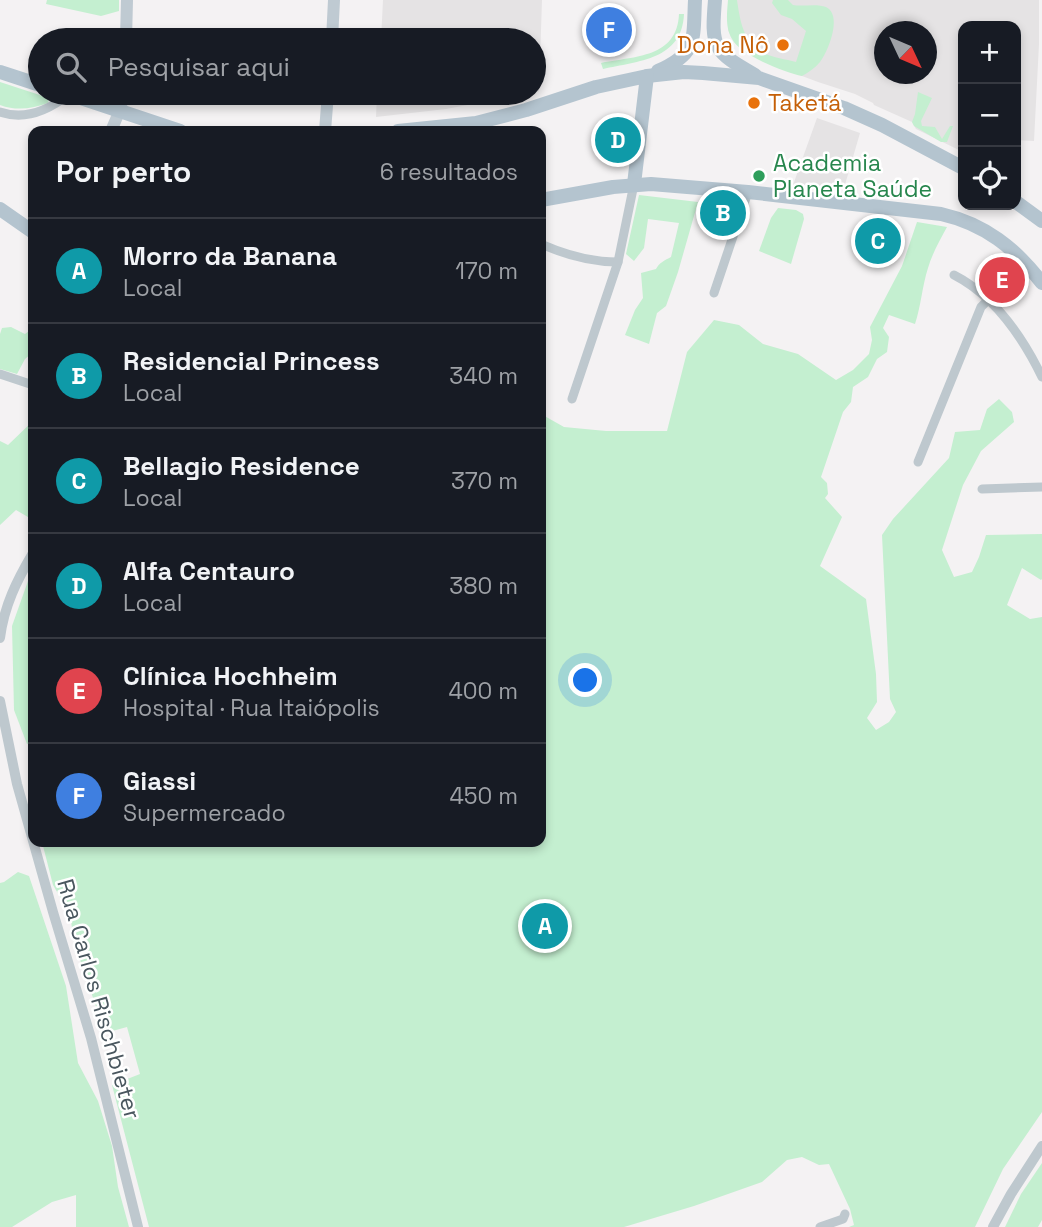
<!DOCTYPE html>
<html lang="pt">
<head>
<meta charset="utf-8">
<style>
  :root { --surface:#171b24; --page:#20242c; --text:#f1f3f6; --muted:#9ea1a6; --line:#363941; --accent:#d93025 }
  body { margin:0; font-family:"Space Grotesk",sans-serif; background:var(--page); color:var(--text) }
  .controls { position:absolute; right:21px; top:21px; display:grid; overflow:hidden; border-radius:14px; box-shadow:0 4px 10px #0003 }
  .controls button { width:63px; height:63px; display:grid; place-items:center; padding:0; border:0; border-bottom:2px solid var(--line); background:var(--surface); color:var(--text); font:35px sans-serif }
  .compass { position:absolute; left:874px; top:21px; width:63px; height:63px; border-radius:50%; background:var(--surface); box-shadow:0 4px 10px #0003; rotate:134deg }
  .you { position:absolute; left:586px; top:681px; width:24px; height:24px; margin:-18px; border:5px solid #fff; border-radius:50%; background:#1a73e8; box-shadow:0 0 0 10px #1a73e833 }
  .badge { display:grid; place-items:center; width:46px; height:46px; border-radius:50%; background:var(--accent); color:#fff; font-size:23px; font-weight:700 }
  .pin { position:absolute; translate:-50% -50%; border:4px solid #fff; box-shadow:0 2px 7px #0006 }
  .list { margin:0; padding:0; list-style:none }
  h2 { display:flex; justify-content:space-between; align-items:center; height:91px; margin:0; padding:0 28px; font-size:30px }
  h2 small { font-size:23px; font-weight:400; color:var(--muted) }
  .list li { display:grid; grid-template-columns:46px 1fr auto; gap:21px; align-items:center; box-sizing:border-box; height:105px; padding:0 28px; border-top:2px solid var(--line) }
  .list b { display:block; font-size:26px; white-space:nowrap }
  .list p { margin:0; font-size:23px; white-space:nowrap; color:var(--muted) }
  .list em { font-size:23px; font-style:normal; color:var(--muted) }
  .icon { flex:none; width:38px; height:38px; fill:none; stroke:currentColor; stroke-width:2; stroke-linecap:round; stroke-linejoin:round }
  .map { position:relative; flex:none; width:1042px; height:1227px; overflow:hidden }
  .search { position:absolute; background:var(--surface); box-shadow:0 4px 10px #0003; left:28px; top:28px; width:518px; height:77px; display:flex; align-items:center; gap:18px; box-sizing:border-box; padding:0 24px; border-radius:38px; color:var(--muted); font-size:26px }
  .panel { position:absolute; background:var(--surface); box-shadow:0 4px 10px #0003; left:28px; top:126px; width:518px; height:721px; border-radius:14px }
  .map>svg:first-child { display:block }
  .education { fill:#e5e3e4; fill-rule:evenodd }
  .green { fill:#c4efd0 }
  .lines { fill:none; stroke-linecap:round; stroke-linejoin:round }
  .minor { stroke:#bec8ce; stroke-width:9 }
  .tertiary { stroke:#bec8ce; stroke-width:10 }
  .secondary { stroke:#bfcad2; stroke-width:12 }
  .primary { stroke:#b4c4cf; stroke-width:14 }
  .food-dot { fill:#e8710a; stroke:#fff; stroke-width:2.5 }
  .leisure-dot { fill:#2e9e5b; stroke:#fff; stroke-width:2.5 }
  .labels { text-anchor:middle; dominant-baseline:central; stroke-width:5; stroke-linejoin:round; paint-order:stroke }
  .food-label { font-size:23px; fill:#c56008; stroke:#fff; text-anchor:end }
  .leisure-label { font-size:23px; fill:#27864d; stroke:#fff; text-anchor:start }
  .street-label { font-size:23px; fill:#4a575f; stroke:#fff }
</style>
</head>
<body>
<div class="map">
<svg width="1042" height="1227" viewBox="0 0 1042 1227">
  <rect width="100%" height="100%" fill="#f4f2f3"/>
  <g class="education">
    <path d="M 383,0 L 542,0 L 539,91 L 534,93 L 534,40 L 381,40 Z"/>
    <path d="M 728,0 L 1039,0 L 1039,44 L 1034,141 L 1016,140 L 1016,26 L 963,26 L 963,152 L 916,129 L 912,122 L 874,105 L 873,103 L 855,94 L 818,82 L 765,62 L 742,50 L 736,44 L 728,30 ZM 884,32 L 926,32 L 926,74 L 884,74 Z"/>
    <path d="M 377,93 L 533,93 L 446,109 L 376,117 Z"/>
    <path d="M 817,118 L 860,133 L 844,188 L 829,184 L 826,191 L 793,185 Z"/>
  </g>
  <g class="green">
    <path d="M 47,0 L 119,0 L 119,11 L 101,16 L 46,4 Z"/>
    <path d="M 728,0 L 737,0 C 740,20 743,43 764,53 C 773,58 786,59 796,62 L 806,31 L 792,19 L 781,15 L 772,3 L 773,0 L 788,0 L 793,5 C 803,7 816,3 826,7 C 843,15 828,52 820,62 C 815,68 809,72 802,76 C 785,72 741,56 732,39 C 725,27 727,13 728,0 Z"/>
    <path d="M 679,14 L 684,14 C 682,60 638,61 603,69 L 601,63 C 635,56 677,58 679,14 Z"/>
    <path d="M 0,82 L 49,98 L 48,103 C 32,109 16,111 0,105 Z"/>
    <path d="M 918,92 L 932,98 L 921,121 L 922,126 L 935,127 L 942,139 L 950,126 L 953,126 L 947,142 L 941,142 L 914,126 L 912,122 L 915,114 Z"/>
    <path d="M 639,195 L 698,202 L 678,272 L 666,306 L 657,313 L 649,344 L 625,335 L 635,310 L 643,298 L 641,273 L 656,269 C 659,263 665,260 671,257 L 679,223 L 648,219 L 644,248 L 634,261 L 626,254 Z"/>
    <path d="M 778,208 L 796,210 L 803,214 L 804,219 L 791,264 L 759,251 L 771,218 Z"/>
    <path d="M 917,222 L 947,227 C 940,240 932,254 928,268 C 922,287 921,306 915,324 L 889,315 L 883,328 L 889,337 L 887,352 L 877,359 L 868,377 L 853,387 L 851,402 L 843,412 L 821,477 L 827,483 L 828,494 L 825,498 L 842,517 L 820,566 L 866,599 L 876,674 L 877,702 L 867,718 L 876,730 L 889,722 L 896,712 L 890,699 L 882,535 L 893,519 L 949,458 L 955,432 L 980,430 L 987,409 L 999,399 L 1012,412 L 1014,422 L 981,451 L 963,485 L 942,550 L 954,577 L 972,572 L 979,557 L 986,535 L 1042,534 L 1042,579 L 1041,580 L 1022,568 L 1007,605 L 1030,619 L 1042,617 L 1042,1112 L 1003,1169 L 975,1227 L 849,1227 L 854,1225 L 850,1209 L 829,1164 L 819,1165 L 802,1157 L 787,1160 L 762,1182 L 694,1206 L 624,1227 L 149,1227 L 112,1085 L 140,1074 L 127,1027 L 105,1033 L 74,942 L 70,914 L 53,885 L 42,842 L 541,842 L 541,414 L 564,427 L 606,431 L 667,431 L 687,352 L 714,320 L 739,325 L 763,344 L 798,354 L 836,380 L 853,370 L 869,354 L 872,340 L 870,327 L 902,266 Z"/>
    <path d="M 11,327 L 25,334 L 33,328 L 33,352 L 25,359 L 17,374 L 0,369 L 0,334 L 2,328 Z"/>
    <path d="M 33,421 L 33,520 L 16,510 L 0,525 L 0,441 L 8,445 Z"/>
    <path d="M 33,575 L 33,741 L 27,744 L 14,710 L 12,626 L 28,581 Z"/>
    <path d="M 18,872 L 29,876 L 66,986 L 78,1063 L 98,1101 L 112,1146 L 118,1187 L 129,1227 L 76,1227 L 76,1195 L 52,1202 L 12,1227 L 0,1227 L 0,883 L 4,882 Z"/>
    <path d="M 1042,1163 L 1042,1220 L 1038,1227 L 1005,1227 L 1021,1194 Z"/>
  </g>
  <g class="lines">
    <g class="minor">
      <path d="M 0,112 C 26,121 49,110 69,94"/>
      <path d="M 541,244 C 566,255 590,262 618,262"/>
      <path d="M 954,275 C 995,296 1022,336 1042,377"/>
      <path d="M 714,293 L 748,192"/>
      <path d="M 0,374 L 33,385"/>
      <path d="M 572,399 L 618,262 L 634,184"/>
      <path d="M 918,462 L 981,307 L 989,299"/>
      <path d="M 982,489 L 1042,487"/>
      <path d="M 820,1227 L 843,1219 L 845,1214"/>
    </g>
    <g class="tertiary">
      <path d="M 0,638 C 4,606 17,580 33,553"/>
      <path d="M 0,701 L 17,784 L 53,912 L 91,1038 L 138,1227"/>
      <path d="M 993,1227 L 1011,1194 L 1042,1146"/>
    </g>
    <g class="secondary">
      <path d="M 126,40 L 127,0"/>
      <path d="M 332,40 L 334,0"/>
      <path d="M 111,131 L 120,110 L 124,93"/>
      <path d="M 325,131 L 328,93"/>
    </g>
    <g class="primary">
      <path d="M 715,0 C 711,48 713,51 755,75"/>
      <path d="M 658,71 C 698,53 693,40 695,0"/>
      <path d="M 0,72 L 40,85"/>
      <path d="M 66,93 L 180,131"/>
      <path d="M 398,131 L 476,123 L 526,110 L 596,87 L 647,76 L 684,72 L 703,73 L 759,78 L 844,108 L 882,125 L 963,168"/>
      <path d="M 634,184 L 647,76"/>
      <path d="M 541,200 L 613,187 L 651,184 L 748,192 L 941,214 C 985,224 1015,248 1042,283"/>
      <path d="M 1016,202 L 1042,221"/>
      <path d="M 0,209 L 33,232"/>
    </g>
  </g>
  <g class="food-dot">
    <circle cx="783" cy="45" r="7"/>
    <circle cx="754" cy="103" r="7"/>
  </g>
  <circle class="leisure-dot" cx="759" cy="176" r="7"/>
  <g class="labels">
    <g class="food-label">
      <text x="769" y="45">Dona Nô</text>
      <text x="768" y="103" text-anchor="start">Taketá</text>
    </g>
    <g class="leisure-label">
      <text x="773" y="163">Academia<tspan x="773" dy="26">Planeta Saúde</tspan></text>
    </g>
    <g class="street-label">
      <text transform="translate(99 999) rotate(74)">Rua Carlos Rischbieter</text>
    </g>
  </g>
</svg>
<div class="controls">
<button>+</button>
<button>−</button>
<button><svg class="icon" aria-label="locate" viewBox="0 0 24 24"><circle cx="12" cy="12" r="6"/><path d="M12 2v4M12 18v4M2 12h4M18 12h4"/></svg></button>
</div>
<svg class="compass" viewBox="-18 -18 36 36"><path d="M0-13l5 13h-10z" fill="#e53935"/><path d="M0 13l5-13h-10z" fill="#9ea1a6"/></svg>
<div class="you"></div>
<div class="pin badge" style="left:545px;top:926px;background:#0f9aa8">A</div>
<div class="pin badge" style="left:723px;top:213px;background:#0f9aa8">B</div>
<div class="pin badge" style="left:878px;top:241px;background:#0f9aa8">C</div>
<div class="pin badge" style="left:618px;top:140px;background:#0f9aa8">D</div>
<div class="pin badge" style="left:1002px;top:280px;background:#e0444e">E</div>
<div class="pin badge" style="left:609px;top:30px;background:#3f7fe0">F</div>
<div class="search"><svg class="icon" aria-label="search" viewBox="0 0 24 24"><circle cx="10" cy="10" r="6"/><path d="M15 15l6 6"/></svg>Pesquisar aqui</div>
<section class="panel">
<h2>Por perto<small>6 resultados</small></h2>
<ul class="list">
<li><span class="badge" style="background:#0f9aa8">A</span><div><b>Morro da Banana</b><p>Local</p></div><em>170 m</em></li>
<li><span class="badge" style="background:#0f9aa8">B</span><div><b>Residencial Princess</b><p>Local</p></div><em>340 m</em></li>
<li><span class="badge" style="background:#0f9aa8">C</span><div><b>Bellagio Residence</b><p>Local</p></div><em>370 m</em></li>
<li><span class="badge" style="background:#0f9aa8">D</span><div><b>Alfa Centauro</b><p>Local</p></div><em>380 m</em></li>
<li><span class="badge" style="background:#e0444e">E</span><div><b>Clínica Hochheim</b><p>Hospital · Rua Itaiópolis</p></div><em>400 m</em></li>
<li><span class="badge" style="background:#3f7fe0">F</span><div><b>Giassi</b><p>Supermercado</p></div><em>450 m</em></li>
</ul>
</section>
</div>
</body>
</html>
